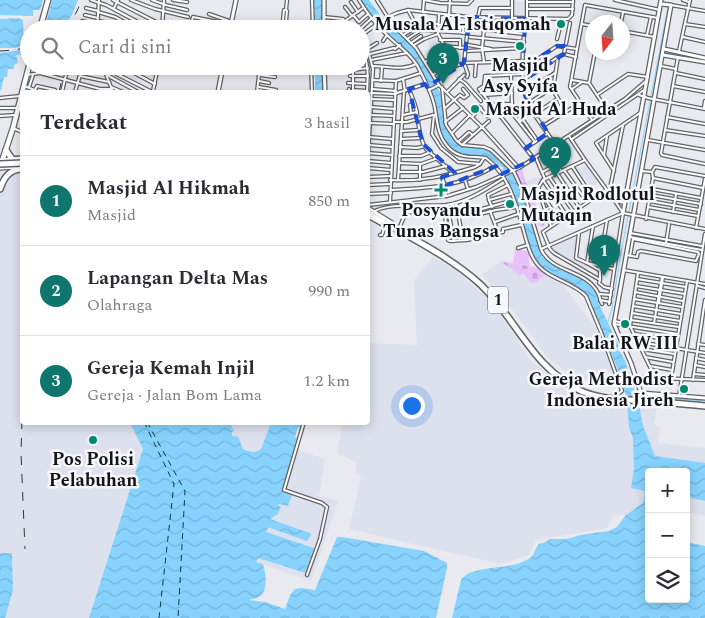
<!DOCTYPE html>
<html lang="id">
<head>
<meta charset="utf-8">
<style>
  :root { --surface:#fff; --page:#f2f2f3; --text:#2b2b33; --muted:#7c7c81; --line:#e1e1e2; --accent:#0f766e }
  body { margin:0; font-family:Spectral,serif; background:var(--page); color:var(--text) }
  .controls { position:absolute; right:15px; bottom:15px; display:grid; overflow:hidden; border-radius:5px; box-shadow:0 2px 12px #0003 }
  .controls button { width:45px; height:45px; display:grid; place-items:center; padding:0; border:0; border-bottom:1px solid var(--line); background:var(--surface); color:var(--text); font:25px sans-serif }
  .compass { position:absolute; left:585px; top:15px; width:45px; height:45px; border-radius:50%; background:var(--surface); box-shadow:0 2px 12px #0003; rotate:197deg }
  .you { position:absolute; left:411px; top:405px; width:18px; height:18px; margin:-12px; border:4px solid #fff; border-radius:50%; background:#1a73e8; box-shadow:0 0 0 8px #1a73e833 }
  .badge { display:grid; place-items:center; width:32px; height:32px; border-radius:50%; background:var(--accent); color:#fff; font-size:16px; font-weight:700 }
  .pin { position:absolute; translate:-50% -41px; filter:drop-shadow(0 1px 2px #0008) }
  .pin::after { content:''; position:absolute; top:26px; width:18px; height:15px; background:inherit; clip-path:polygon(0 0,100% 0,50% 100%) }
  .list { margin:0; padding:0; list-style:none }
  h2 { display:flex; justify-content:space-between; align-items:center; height:65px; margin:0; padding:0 20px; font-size:21px }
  h2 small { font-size:16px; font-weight:400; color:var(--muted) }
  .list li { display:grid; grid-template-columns:32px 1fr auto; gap:15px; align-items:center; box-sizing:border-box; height:90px; padding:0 20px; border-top:1px solid var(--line) }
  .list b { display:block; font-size:19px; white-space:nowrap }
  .list p { margin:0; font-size:16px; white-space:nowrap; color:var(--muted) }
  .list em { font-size:16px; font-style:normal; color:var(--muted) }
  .icon { flex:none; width:28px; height:28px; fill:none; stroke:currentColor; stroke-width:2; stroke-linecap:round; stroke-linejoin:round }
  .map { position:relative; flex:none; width:705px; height:618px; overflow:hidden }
  .search { position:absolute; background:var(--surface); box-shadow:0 2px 12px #0003; left:20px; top:20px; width:350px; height:55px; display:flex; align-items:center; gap:12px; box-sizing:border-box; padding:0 18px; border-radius:28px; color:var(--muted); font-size:19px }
  .panel { position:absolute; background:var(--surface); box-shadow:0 2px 12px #0003; left:20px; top:90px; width:350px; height:335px; border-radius:5px }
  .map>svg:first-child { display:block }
  .built { fill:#dde0ed }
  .green { fill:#eac0fa }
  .cemetery { fill:url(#cemetery-stones) }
  .water { fill:url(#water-waves) }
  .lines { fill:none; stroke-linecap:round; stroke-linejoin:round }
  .stream { stroke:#87d3fe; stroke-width:1 }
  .ferry { stroke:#0d394e; stroke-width:1; stroke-dasharray:6 5; stroke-linecap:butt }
  .minor-casing { stroke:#626368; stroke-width:4.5 }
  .tertiary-casing { stroke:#626368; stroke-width:5.5 }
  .primary-casing { stroke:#626368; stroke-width:7 }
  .trunk-casing { stroke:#626368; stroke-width:8 }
  .minor { stroke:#fff; stroke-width:2 }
  .tertiary { stroke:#fff; stroke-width:3 }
  .primary { stroke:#fff; stroke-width:4.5 }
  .trunk { stroke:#fff; stroke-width:5 }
  .rail { stroke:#333437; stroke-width:1; stroke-dasharray:9 9; stroke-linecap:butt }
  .trunk-bridge-casing { stroke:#626368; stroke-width:8; stroke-linecap:butt }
  .trunk-bridge { stroke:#fff; stroke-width:5 }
  .marked { fill:none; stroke:#1d4ed8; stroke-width:4; stroke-dasharray:10 6; stroke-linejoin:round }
  .poi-dot { fill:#028a6f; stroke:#f6f7fd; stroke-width:2 }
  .labels { text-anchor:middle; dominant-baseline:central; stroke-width:5; stroke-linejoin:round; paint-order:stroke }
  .shield { fill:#f6f7fd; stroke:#57585b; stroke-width:1 }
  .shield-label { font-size:16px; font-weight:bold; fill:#131416 }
  .poi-label { font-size:18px; font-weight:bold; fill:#131416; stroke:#f6f7fd }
</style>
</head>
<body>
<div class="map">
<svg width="705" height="618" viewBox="0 0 705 618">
  <defs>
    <pattern id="cemetery-stones" width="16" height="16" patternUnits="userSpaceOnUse" patternTransform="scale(1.25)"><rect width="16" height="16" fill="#eac0fa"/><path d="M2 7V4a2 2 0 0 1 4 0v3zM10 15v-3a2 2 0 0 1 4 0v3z" fill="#c8a4d6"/></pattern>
    <pattern id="water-waves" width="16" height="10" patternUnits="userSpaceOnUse" patternTransform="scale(1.25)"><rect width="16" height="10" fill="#87d3fe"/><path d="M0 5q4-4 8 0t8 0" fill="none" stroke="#74b4d9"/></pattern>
  </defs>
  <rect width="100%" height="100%" fill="#e9eaef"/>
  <g class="built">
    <path d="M 512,2 L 527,2 L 526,17 L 513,17 Z"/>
    <path d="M 437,38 L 443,50 L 435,55 L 428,42 Z"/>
    <path d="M 577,165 L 580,170 L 586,165 L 598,183 L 591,187 L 583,175 L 580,176 L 577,172 L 574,167 Z"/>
    <path d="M 22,169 L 22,422 L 130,423 L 143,449 L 89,618 L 5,618 L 13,596 L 12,553 L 0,553 L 0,172 L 8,175 Z"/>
    <path d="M 539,176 L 541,180 L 536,191 L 532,193 L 527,181 Z"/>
    <path d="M 577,236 L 573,258 L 588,266 L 586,271 L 556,253 L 550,247 Z"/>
    <path d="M 433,257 L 450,266 L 482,293 L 519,340 L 519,344 L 532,362 L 565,387 L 586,399 L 621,405 L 657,406 L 654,425 L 661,427 L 658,443 L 705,448 L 705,516 L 686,512 L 686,472 L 649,472 L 649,499 L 626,515 L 614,515 L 607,528 L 536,540 L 529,555 L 501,564 L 349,529 L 361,477 L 355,473 L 357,462 L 337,454 L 343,423 L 368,422 L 368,343 L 417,345 L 414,281 Z"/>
    <path d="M 501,261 L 506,265 L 537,282 L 546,274 L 561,283 L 596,328 L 616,376 L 589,378 L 587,381 L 583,379 L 580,381 L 551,361 L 507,303 L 482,275 Z"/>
    <path d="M 229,423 L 230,422 L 271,423 L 261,449 L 253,452 L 243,448 L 237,436 L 234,437 Z"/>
    <path d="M 295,449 L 325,459 L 319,496 L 338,501 L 311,581 L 256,562 L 258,557 L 306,573 L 314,548 L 266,532 L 271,517 L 278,514 L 281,507 L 278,506 L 279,504 L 288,506 L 291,495 L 282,492 Z"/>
  </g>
  <path class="green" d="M 515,249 L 529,251 L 529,266 L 513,263 Z"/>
  <g class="cemetery">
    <path d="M 522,169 L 525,180 L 545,224 L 542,227 L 537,224 L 535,225 L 525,194 L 516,173 L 516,171 Z"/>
    <path d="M 501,261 L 538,268 L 546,274 L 537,282 L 531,283 L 523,273 L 519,276 C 515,269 507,267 501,261 Z"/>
  </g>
  <g class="water">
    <path d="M 0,0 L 43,0 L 40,10 L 33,10 L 33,16 L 0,15 Z"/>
    <path d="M 52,0 L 78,0 L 72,15 L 61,29 L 55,29 L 55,23 L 46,23 Z"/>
    <path d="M 314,0 L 322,0 L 322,29 L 315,29 Z"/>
    <path d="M 361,0 L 369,0 C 380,16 393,27 407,40 C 420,51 427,68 436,83 L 435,85 C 447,97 440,112 445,126 C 447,131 452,138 456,142 C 465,150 476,145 486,149 C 496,153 504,163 511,170 L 510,171 C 530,192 531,230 542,256 L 548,262 L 586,282 L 595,291 L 600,306 L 618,344 L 619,350 L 625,360 L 639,405 L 643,426 L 655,456 L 705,463 L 705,501 L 686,497 L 686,472 L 649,472 L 649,599 L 686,599 L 686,542 L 705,546 L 705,618 L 452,618 L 461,580 C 472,563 514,572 531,557 C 535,554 535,548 539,544 L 546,542 L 549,539 L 567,539 L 580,535 L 609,531 L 617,527 L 626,515 L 643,503 L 645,491 L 631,488 L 634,468 L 633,438 L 629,427 L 627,402 L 623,385 L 616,365 L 588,297 C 576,282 555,280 540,267 C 534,262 531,253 529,246 L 507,177 L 502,170 L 504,168 L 487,157 L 465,156 L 455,153 L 449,147 L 439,132 L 436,108 L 431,87 L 412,56 L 385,32 L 368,12 Z"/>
    <path d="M 18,18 L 23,20 L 24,44 L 29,44 L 15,48 L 0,48 L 0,19 Z"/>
    <path d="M 28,49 L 28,54 L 16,55 L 18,63 L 14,65 L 14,69 L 8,69 L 7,77 L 4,77 L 1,90 L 0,90 L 0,53 Z"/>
    <rect x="315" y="66" width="8" height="26"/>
    <path d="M 130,423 L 230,423 L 234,431 L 231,433 L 234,437 L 237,436 L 238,438 L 240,438 L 239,439 L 243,449 C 249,451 255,454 261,449 L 271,423 L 303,423 L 299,433 L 300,428 L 298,427 L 295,437 L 297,438 L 298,435 L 282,492 L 292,495 L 288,506 L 279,504 L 278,506 L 281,507 L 278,514 L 270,519 L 310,533 L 311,535 L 307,541 L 270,528 L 268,528 L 266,532 L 314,548 L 314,550 L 306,573 L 258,558 L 256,562 L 263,564 C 266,574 269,593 257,598 C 254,599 252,599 249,600 L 265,602 L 285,609 L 290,595 L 295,589 L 302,588 L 315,590 L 337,537 L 342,537 L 424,551 L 447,563 L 447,568 L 436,618 L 89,618 L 143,449 Z"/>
    <path d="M 0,553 L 12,553 L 13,591 L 5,618 L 0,618 Z"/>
  </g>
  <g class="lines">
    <g class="stream">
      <path d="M 662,52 L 705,60"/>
      <path d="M 608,322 L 612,308 L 621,253 L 668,7"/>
      <path d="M 636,396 L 705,401"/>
    </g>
    <g class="ferry">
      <path d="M 144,422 L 174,484 L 159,618"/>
      <path d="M 147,422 L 185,491 L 178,618"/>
    </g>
    <defs>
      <g id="minor">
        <path d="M 91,0 L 106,5 L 151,29"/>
        <path d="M 113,0 L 162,25"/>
        <path d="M 131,0 L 155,9 L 188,17"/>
        <path d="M 152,0 L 166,5 L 187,10"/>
        <path d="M 173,0 L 187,2"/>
        <path d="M 312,0 L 313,29"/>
        <path d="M 359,0 C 367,13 376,25 388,36 C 398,46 409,52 417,65 C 423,77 431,91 434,104 C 438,121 436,135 450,149 C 461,159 473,156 486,158 C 509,175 517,206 524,232 C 527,242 529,253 535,261 C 546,279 572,281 586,296 L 601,332 L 622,391 L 618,394"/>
        <path d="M 377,0 L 392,24 L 416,48 L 439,85 L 482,127 L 518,167"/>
        <path d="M 424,0 L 440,3 L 468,4 L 472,0"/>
        <path d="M 512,0 L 512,18"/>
        <path d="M 527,0 L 527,19"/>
        <path d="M 615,0 L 660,10"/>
        <path d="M 683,0 L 689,2"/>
        <path d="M 351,2 L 358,12"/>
        <path d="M 527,2 L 573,2"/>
        <path d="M 671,5 L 705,11"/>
        <path d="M 345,7 L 352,16"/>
        <path d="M 86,8 L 98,11"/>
        <path d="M 114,8 L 118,0"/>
        <path d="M 527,9 L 573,9"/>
        <path d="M 286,10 L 287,11 L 286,21"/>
        <path d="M 408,10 L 417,27"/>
        <path d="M 98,12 L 115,17 L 137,29"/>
        <path d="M 423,12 L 424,0"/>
        <path d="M 209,14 L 232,22"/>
        <path d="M 85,15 L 98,18"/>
        <path d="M 353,15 L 359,22 L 368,14"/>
        <path d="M 439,15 L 438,34 L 455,66"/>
        <path d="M 449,15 L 450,0"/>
        <path d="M 324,17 L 343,19 L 352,29"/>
        <path d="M 388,17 L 397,13 L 408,10 L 469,17 L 568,19 L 572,15 L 573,0"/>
        <path d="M 478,17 L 480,8 L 512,8"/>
        <path d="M 525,19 C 524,40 519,78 526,98 C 532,114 545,130 556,145"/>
        <path d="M 98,21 L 109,23 L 121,29"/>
        <path d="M 345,21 L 363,8"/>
        <path d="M 621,22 L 623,13"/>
        <path d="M 582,24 L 592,26"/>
        <path d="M 685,24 L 705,27"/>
        <path d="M 439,25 L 463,28 L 463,33"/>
        <path d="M 198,28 L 201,20"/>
        <path d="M 470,28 L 524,34"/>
        <path d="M 80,29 L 82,21 L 112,29"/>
        <path d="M 97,29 L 99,0"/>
        <path d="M 162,29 L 164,0"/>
        <path d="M 202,29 L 190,27 L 193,17 L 218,22 L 226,21"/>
        <path d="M 282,29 L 284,10 L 286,10 L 287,0"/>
        <path d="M 284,29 C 298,22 328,22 342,29"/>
        <path d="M 354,29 L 357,27 L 359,29"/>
        <path d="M 360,29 L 372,18"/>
        <path d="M 399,30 L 414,22 L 438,24"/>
        <path d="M 622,31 L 655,37"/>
        <path d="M 28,35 L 29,36"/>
        <path d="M 403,35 L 417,27 L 421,30 L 468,33"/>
        <path d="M 647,35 L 651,17"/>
        <path d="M 361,36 L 377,24"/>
        <path d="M 470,37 L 524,42"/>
        <path d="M 683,37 L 705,42"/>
        <path d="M 407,39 L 421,30"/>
        <path d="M 557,39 L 560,27 L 559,25 L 560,19"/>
        <path d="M 361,40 L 369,54 L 373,69 L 368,156"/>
        <path d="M 440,40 L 460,40 L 460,48"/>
        <path d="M 383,41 L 387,35"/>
        <path d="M 411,43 L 421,36"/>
        <path d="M 414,45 L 424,39 L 438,34"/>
        <path d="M 468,45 L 491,49"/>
        <path d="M 444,46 L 466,48"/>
        <path d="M 361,47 C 369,62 368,76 367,92"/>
        <path d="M 367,49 L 377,43"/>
        <path d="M 467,51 L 524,48"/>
        <path d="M 679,51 L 690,0"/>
        <path d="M 595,52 L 589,83 L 607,110"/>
        <path d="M 370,54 L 394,48 L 395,49 L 400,45"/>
        <path d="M 564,54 L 570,23"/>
        <path d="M 678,57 L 661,153 L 662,155 L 705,164"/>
        <path d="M 361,60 L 366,60"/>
        <path d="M 371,60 L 407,53"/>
        <path d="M 425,62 L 445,50"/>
        <path d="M 484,62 L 482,48 L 484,30"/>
        <path d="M 121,66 L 155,84"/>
        <path d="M 138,66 L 157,74"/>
        <path d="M 311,66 L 312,92"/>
        <path d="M 372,66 C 387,66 402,71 416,64"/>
        <path d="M 661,66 L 676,69"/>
        <path d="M 103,67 L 152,92"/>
        <path d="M 103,67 L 113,92"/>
        <path d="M 524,68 L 557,46 L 577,49"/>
        <path d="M 676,73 L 705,79"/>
        <path d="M 27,75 L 40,73 L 100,89 L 112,89"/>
        <path d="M 107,75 L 138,92"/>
        <path d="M 260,75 L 275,77"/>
        <path d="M 433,75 L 445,65 L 448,71"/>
        <path d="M 511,75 L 512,104"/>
        <path d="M 80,76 L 109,82"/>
        <path d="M 350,76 L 368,76"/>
        <path d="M 475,76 L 476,63"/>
        <path d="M 467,77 L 468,74 L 464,63 L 469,17"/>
        <path d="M 403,79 L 405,91"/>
        <path d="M 459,79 L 465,83 L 481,101"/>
        <path d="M 524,79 L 558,57"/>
        <path d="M 372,80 L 396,81 L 421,73"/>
        <path d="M 436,80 L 455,66 L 464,63 L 523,61"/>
        <path d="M 572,80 L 589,83"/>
        <path d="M 259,81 L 269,83"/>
        <path d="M 381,81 L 382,68"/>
        <path d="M 348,83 L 367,84"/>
        <path d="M 512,85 L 484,86 L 479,89 L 534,159"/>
        <path d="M 24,86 L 35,90 L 34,92"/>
        <path d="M 484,86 L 485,76 L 524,74"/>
        <path d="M 673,86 L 705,92"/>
        <path d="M 29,87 L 33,75"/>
        <path d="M 111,87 L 123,92"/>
        <path d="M 259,87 L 276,90"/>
        <path d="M 442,87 L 446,125 L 456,140 L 462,145 L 484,147 L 491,150 L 514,172 L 525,196 L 541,249 C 551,273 586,269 598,293 C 600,296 600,301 602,304"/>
        <path d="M 372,89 L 396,91"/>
        <path d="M 409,89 C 412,97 416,105 417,113 C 419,126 419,137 426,149 L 453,173"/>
        <path d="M 572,89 L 582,82"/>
        <path d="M 35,90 L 37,86 L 55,90"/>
        <path d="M 259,90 L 269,92"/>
        <path d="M 429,90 L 439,85"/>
        <path d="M 153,91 L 158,66"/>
        <path d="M 367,91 L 353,90 L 353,70 L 368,68"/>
        <path d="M 62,92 L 68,66"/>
        <path d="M 75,92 L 82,68 L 105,71"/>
        <path d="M 257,92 L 260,66"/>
        <path d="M 349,92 L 349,89"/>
        <path d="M 447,92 L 464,75"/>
        <path d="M 525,92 L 555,73"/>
        <path d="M 371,93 L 396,94"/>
        <path d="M 397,93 L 425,84"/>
        <path d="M 484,95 L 512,93"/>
        <path d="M 597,95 L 628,74 L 648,77"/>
        <path d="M 639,95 L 648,98 L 705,109"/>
        <path d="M 0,98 L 20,96"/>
        <path d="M 371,99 L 395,100"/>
        <path d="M 529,103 L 552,88"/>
        <path d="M 505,104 L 535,142"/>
        <path d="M 512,104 L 537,140"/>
        <path d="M 492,105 L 512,104"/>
        <path d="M 371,107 L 395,109"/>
        <path d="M 479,107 L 487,116"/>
        <path d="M 0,108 L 18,108"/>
        <path d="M 445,108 L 460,95 L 464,98 L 468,95 L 463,89"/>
        <path d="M 704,108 L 705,101"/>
        <path d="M 566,112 L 553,90 L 558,57 L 564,54 L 576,57"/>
        <path d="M 411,113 L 410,105 L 414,104"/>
        <path d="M 535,114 L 557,99"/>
        <path d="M 372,115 L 394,116"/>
        <path d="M 403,115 L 417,112"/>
        <path d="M 434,115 L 432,134 L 441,148 L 458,162 L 480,164"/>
        <path d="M 0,116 L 15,115"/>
        <path d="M 472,117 L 481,108"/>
        <path d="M 667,117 L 705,124"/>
        <path d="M 592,120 L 570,87 L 585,5 L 658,18"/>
        <path d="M 394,122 L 407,122 L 433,115"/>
        <path d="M 445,122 L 463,108"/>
        <path d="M 371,123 L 393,124"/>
        <path d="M 543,126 L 580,103"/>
        <path d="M 13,128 L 22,132"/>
        <path d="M 665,130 L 705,136"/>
        <path d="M 401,131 L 419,130"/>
        <path d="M 452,133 L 470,115"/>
        <path d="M 569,136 L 585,160 L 615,201 L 625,203"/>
        <path d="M 369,137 L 392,139"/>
        <path d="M 401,139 L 421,138"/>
        <path d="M 572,139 L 644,90"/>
        <path d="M 648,140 L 705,150"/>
        <path d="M 458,142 L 469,132 L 473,135 L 489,121"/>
        <path d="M 369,145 L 392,147"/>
        <path d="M 462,145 L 473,135"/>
        <path d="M 400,147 L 417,148 L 425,146"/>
        <path d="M 526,148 L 547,134"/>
        <path d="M 550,149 L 561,171"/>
        <path d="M 368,153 L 392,155"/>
        <path d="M 604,155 L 607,136"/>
        <path d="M 399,156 L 421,156 L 431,152"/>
        <path d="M 536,158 L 545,179"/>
        <path d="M 368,161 L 391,163"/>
        <path d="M 399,163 L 421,164 L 438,158"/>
        <path d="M 420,164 L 420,180"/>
        <path d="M 572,166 L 593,198"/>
        <path d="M 368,168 L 391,170"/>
        <path d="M 564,170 L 587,202"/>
        <path d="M 614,171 L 596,143 L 640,113"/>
        <path d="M 642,171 L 652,172"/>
        <path d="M 399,172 L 423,172 L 446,166"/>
        <path d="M 542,172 L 558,164"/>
        <path d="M 557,173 L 579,207"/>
        <path d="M 368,177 L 391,176"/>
        <path d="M 442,177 L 445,186"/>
        <path d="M 550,178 L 573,211"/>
        <path d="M 653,178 L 703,188"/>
        <path d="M 390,180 C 421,182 446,176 475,167 L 480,164 L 484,158"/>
        <path d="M 398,180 L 404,92"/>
        <path d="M 465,180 L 468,189"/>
        <path d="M 543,180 L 538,188 L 559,220"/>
        <path d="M 543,180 L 585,160"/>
        <path d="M 543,180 L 566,215"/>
        <path d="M 368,185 L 390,184"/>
        <path d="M 444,187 L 446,196"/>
        <path d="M 538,188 L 545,210 L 550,207"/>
        <path d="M 652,189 L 701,198"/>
        <path d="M 392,190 C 430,188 461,187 495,166"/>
        <path d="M 606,190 L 543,232 L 550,249 L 554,253 L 600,280 L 599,283 L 604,287 L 612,289"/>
        <path d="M 609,193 L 623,125"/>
        <path d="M 368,194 L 391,193"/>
        <path d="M 651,195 L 701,204"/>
        <path d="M 467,200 L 472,216 L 496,210 L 517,207"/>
        <path d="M 489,200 L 488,195 L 508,185"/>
        <path d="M 615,201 L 623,213"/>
        <path d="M 650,201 L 699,210"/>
        <path d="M 390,202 L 396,81"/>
        <path d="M 456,203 L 461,229"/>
        <path d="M 368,205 L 447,196 L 476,187 L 519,168 L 625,99 L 646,81"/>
        <path d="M 447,205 L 454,241"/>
        <path d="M 492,207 L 489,200 L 511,194"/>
        <path d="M 648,207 L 698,216"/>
        <path d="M 545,210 L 551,226"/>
        <path d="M 490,211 L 498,232"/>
        <path d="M 373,212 C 389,202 425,207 446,205 C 468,202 486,189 504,178"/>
        <path d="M 471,212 L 514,200"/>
        <path d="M 673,212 L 676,194"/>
        <path d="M 646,219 L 653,178 L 652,172 L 655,167 L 705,176"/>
        <path d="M 495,222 L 518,214"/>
        <path d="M 696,228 L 705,179"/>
        <path d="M 399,229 L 403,219 L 409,212 C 415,213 420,213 426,214 C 434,215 438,209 445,216 L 448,240 L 450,241 L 467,240 L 503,232 L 503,229 L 521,225"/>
        <path d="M 579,233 L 576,258 L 587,263 L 614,269"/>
        <path d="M 630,233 L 702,246"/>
        <path d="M 380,235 L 382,235 L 385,226"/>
        <path d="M 630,237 L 702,250"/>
        <path d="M 666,243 L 669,224"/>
        <path d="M 518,248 L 528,245"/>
        <path d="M 541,249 L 623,213 L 705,229"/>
        <path d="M 627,255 L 637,257 L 638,252 L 641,251 L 696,261 L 699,254 L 698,252 L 633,239 L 630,256"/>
        <path d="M 587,263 L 599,270 L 607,220"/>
        <path d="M 587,263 L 593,226"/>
        <path d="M 623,270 L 705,284"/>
        <path d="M 638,273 L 630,326 L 655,377"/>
        <path d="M 637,279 L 686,287"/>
        <path d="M 600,280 L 600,270"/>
        <path d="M 636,286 L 685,294"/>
        <path d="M 698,286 L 705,288"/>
        <path d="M 635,292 L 683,301"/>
        <path d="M 599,294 L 611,295"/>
        <path d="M 634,299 L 682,307"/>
        <path d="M 600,300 L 610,302"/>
        <path d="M 659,302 L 663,277"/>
        <path d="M 609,304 L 623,213"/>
        <path d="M 633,306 L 681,314"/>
        <path d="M 632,313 L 680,321"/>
        <path d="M 631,320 L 679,327"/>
        <path d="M 614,321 L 629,324"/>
        <path d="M 654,323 L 662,277"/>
        <path d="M 614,324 L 678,334"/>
        <path d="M 635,334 L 677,341"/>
        <path d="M 639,342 L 705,353"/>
        <path d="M 698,344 L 705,345"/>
        <path d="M 641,349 L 675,354"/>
        <path d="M 645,357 L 673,362"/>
        <path d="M 696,358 L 705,360"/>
        <path d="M 695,365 L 705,367"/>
        <path d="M 650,366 L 672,370"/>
        <path d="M 694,374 L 705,375"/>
        <path d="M 636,377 L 705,380"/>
        <path d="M 671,379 L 687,281"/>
        <path d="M 693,380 L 705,300"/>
        <path d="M 679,396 L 705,234"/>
        <path d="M 304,422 L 284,490 L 322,503 L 327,507 L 320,539 L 307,575"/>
      </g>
      <g id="tertiary">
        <path d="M 324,0 L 324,29"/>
        <path d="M 661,4 L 671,5 L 614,324 L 631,363 L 641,393 L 705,398"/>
        <path d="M 230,29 L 236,0"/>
        <path d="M 664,49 L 705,58"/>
        <path d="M 663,55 L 705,62"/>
        <path d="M 324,66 L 325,92"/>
        <path d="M 218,92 L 223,66"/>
        <path d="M 0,168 L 19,167"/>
        <path d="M 368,208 L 394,224 L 395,226 L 391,229 L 368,216"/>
        <path d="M 623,213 L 661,0"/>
      </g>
      <g id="primary">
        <path d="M 40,29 L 48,0"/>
        <path d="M 0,167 L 13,128 L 29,66"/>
      </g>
      <g id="trunk">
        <path d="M 6,150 L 12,159"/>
        <path d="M 0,161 L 22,159"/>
        <path d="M 0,189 C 4,177 10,169 22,169"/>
        <path d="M 368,213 C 405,235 448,255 480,284 C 516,318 533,369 581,391 C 601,400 623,399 644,401 C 665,402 685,404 705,406"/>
      </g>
    </defs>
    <use href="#minor" class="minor-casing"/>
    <use href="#tertiary" class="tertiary-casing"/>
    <use href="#primary" class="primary-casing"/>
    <use href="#trunk" class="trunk-casing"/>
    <use href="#minor" class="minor"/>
    <use href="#tertiary" class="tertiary"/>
    <use href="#primary" class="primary"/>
    <use href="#trunk" class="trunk"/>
    <g class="rail">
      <path d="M 64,29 L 76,13 L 82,0"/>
      <path d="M 76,29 L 81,12"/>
      <path d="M 0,51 L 15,50 L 29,47"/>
      <path d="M 35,68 L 37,66"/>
      <path d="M 59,92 L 65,66"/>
      <path d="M 22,246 L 20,257 L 22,272"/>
      <path d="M 22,420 L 21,453 L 25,549"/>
    </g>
    <defs>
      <path id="trunk-bridge" d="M 0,164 L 22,163"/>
    </defs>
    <use href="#trunk-bridge" class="trunk-bridge-casing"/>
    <use href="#trunk-bridge" class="trunk-bridge"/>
  </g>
  <path class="marked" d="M 469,17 L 525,19 L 523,68 L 557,46 L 565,46 L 564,54 L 524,80 L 526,97 L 548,133 L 526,148 L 534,159 L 502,174 L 496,166 L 445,186 L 442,177 L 455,173 L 423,144 L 409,89 L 425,84 L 427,87 L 464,63 Z"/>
  <g class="poi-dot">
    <circle cx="561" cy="24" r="5"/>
    <circle cx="520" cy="46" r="5"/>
    <circle cx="475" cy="109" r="5"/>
    <path d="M438.5 182.5h5v5h5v5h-5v5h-5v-5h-5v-5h5z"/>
    <circle cx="510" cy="204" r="5"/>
    <circle cx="625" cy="324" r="5"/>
    <circle cx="684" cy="389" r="5"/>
    <circle cx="93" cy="440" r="5"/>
  </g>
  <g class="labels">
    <rect class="shield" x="488" y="286.5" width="20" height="27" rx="4"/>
    <g class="shield-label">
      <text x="498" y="300">1</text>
    </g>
    <g class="poi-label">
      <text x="551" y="24" text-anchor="end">Musala Al-Istiqomah</text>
      <text x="520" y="65">Masjid<tspan x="520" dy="21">Asy Syifa</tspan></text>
      <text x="485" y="109" text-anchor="start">Masjid Al Huda</text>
      <text x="520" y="194" text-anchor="start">Masjid Rodlotul<tspan x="520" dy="21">Mutaqin</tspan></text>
      <text x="441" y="210">Posyandu<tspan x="441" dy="21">Tunas Bangsa</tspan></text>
      <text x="625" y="343">Balai RW III</text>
      <text x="674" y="379" text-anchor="end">Gereja Methodist<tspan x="674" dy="21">Indonesia Jireh</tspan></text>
      <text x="93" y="459">Pos Polisi<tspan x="93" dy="21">Pelabuhan</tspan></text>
    </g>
  </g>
</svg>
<div class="controls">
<button>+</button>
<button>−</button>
<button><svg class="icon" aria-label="layers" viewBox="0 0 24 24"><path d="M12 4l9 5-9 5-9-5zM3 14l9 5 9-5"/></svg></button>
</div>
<svg class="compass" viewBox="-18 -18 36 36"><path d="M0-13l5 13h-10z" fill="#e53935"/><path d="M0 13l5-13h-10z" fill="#7c7c81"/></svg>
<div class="you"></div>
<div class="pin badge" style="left:604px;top:276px">1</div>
<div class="pin badge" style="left:555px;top:178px">2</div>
<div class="pin badge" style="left:443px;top:84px">3</div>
<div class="search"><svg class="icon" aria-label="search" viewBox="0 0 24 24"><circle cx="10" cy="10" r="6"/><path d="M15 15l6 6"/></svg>Cari di sini</div>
<section class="panel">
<h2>Terdekat<small>3 hasil</small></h2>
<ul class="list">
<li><span class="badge">1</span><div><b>Masjid Al Hikmah</b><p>Masjid</p></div><em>850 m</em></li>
<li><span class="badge">2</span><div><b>Lapangan Delta Mas</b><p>Olahraga</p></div><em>990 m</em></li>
<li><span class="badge">3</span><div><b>Gereja Kemah Injil</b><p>Gereja · Jalan Bom Lama</p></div><em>1.2 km</em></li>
</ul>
</section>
</div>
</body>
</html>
